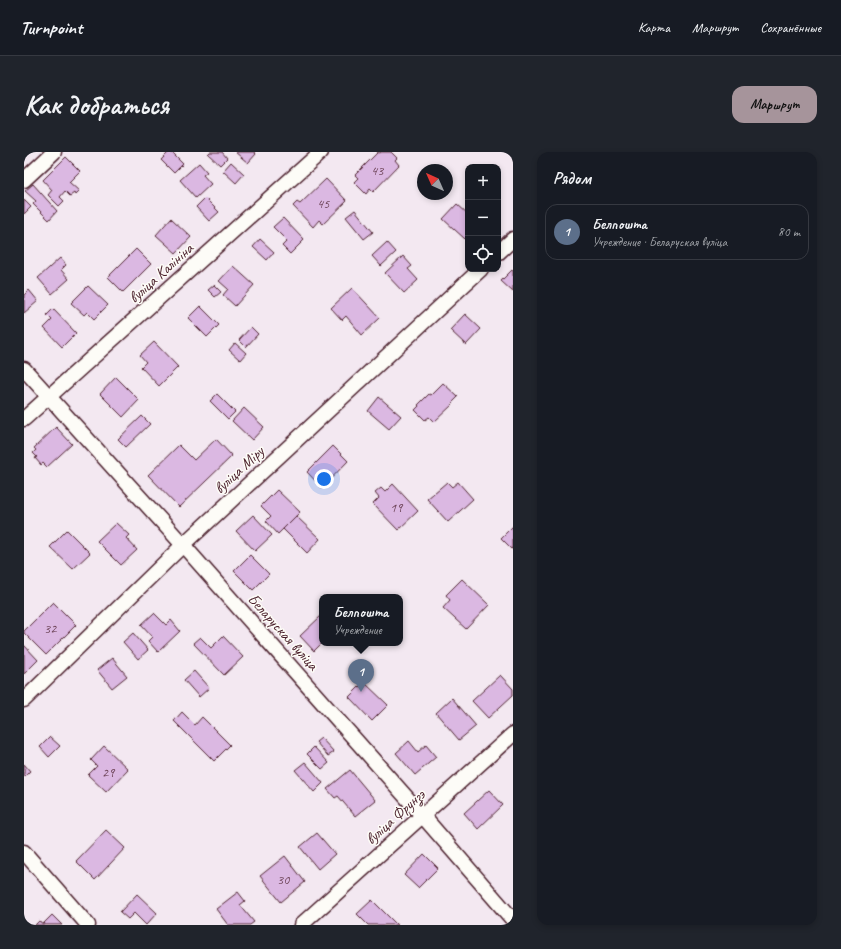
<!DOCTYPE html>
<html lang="ru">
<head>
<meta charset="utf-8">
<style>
  :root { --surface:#171b24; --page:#20242c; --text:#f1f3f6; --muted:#9ea1a6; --line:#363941; --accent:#a6949b }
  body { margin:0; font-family:Caveat,sans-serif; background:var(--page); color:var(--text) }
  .controls { position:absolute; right:12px; top:12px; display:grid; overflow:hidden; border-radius:8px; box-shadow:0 2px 6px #0003 }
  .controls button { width:36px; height:36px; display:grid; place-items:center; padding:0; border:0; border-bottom:1px solid var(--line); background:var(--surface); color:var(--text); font:20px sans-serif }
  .compass { position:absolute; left:393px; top:12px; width:36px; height:36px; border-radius:50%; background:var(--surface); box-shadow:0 2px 6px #0003; rotate:315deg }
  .you { position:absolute; left:300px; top:327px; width:14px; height:14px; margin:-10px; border:3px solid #fff; border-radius:50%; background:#1a73e8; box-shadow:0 0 0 6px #1a73e833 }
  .badge { display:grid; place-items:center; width:26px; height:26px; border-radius:50%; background:var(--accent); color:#fff; font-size:13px; font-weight:700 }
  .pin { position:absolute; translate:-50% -33px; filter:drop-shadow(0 1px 2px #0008) }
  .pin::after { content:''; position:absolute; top:21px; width:14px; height:12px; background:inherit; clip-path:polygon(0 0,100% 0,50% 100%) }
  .popup { position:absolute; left:295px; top:442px; width:84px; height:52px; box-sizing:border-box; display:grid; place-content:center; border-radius:8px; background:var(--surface); filter:drop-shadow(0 1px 3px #0005); font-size:13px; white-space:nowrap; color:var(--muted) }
  .popup b { font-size:15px; color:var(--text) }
  .popup::after { content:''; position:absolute; left:50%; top:100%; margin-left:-8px; border:8px solid transparent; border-top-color:var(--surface) }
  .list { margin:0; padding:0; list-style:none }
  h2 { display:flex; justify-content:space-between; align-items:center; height:52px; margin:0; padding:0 16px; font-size:17px }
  h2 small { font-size:13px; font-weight:400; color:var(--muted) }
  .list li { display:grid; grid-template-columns:26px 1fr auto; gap:12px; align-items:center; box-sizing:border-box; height:56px; margin:0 8px 8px; padding:0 8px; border:1px solid var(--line); border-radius:12px }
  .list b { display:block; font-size:15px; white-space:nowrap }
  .list p { margin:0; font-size:13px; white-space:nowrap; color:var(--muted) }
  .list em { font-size:13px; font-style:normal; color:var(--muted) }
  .icon { flex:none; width:22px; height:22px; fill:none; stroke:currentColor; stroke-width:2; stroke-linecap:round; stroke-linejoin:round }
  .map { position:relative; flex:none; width:489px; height:773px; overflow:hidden; border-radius:12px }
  header { display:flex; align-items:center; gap:24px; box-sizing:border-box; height:56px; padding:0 20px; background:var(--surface); border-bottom:1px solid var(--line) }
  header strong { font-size:19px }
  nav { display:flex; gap:22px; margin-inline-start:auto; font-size:14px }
  .intro { display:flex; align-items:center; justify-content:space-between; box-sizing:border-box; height:96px; padding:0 24px }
  h1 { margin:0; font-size:28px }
  .button { padding:10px 18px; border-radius:12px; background:var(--accent); color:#111; font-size:14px; font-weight:700 }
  main { display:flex; gap:24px; padding:0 24px }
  aside { flex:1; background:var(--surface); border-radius:12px; box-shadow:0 2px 6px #0003 }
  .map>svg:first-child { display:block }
  .building { fill:#dbb8e2; stroke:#4a1f2b }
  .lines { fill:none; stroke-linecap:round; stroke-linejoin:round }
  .street-casing { stroke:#4a1f2b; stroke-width:17 }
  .street { stroke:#fdfcf7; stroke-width:14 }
  .labels { text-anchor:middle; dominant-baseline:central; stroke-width:3; stroke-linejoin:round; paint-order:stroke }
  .number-label { font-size:14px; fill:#6e4559 }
  .street-label { font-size:16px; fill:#4a1f2b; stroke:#fdfcf7 }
</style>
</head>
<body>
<header>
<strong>Turnpoint</strong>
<nav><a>Карта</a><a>Маршрут</a><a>Сохранённые</a></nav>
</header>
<div class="intro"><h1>Как добраться</h1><a class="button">Маршрут</a></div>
<main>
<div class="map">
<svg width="489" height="773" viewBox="0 0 489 773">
  <rect width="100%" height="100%" fill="#f3e8f1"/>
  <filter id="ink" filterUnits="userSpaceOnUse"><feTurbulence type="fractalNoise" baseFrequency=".025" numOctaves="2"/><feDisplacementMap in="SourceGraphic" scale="8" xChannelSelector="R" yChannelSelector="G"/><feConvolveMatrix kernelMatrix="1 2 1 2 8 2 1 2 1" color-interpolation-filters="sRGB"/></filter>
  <g filter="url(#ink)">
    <g class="building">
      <path d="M 145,0 L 147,0 L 159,12 L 150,21 L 137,8 Z"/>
      <path d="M 186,0 L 198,0 L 203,6 L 196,13 L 184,2 Z"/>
      <path d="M 211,0 L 230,0 L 232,2 L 224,11 Z"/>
      <path d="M 354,0 L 356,1 L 357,0 L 367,0 L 373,6 L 371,8 L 375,13 L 349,40 L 346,37 L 342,42 L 330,30 L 334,26 L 331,23 Z"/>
      <path d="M 42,5 L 56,19 L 45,30 L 55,39 L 51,43 L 50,41 L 46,44 L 41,39 L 36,45 L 40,49 L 35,54 L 24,43 L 28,38 L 19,28 Z"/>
      <path d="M 207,10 L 220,22 L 212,31 L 199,19 Z"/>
      <path d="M 175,11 L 183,20 L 179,23 L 187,32 L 172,46 L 156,28 Z"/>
      <path d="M 302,27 L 323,49 L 299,72 L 295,68 L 289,75 L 269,54 L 273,50 L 276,52 Z"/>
      <path d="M 9,32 L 33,59 L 25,68 L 9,52 L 12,49 L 1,39 Z"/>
      <path d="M 181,46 L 195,60 L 185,69 L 172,55 Z"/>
      <path d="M 0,48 L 7,55 L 0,62 Z"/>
      <path d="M 433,52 L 444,62 L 444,83 L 441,87 L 419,67 Z"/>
      <path d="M 331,58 L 349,80 L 340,87 L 322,65 Z"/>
      <path d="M 147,66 L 167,85 L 152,101 L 132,83 Z"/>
      <path d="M 259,66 L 280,88 L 266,102 L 258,94 L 263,89 L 249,75 Z"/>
      <path d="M 236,87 L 250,100 L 243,108 L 229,95 Z"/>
      <path d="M 363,90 L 372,100 L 357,114 L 348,104 Z"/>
      <path d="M 112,97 L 127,112 L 99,140 L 84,125 Z"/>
      <path d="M 379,104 L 388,114 L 384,117 L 394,128 L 380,141 L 361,121 Z"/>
      <path d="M 36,106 L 42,113 L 37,118 L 45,127 L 28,142 L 14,126 Z"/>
      <path d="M 209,114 L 230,133 L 211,154 L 199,143 L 204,137 L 195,129 Z"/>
      <path d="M 488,118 L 489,119 L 489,140 L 477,129 Z"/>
      <path d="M 190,133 L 197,140 L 191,145 L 184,138 Z"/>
      <path d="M 64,134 L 84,153 L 70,167 L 63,160 L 60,163 L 47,151 Z"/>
      <path d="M 328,136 L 356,166 L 338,183 L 322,164 L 318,168 L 307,156 Z"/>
      <path d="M 5,138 L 14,149 L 0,161 L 0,143 Z"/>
      <path d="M 176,154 L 195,173 L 183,185 L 164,166 Z"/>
      <path d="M 29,157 L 52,181 L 38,195 L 20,176 L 28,168 L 23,163 Z"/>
      <path d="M 441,162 L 457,177 L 442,193 L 426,178 Z"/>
      <path d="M 227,175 L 234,182 L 222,195 L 215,188 Z"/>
      <path d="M 130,190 L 154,215 L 135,234 L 117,215 L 122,210 L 116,203 Z"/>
      <path d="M 211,191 L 222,201 L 216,208 L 205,198 Z"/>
      <path d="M 92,225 L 115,248 L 99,265 L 76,242 Z"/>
      <path d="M 419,231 L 434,245 L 427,252 L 428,253 L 410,270 L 405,265 L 401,268 L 391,258 L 395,254 L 394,253 L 405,242 L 407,243 Z"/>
      <path d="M 193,242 L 211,260 L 204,267 L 186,249 Z"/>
      <path d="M 355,245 L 377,264 L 365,277 L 344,259 Z"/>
      <path d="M 220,256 L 240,275 L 228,288 L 208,269 Z"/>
      <path d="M 118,264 L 126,272 L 102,295 L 94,287 Z"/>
      <path d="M 32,275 L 48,292 L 23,315 L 19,311 L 17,313 L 11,306 L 13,305 L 9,301 L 12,298 L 10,296 Z"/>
      <path d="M 192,287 L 208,304 L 155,355 L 124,323 L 155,293 L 170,308 Z"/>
      <path d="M 309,294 L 324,309 L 298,336 L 283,320 Z"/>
      <path d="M 423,330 L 428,335 L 434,330 L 449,347 L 424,370 L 403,347 Z"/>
      <path d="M 369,332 L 394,359 L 374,378 L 349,352 L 355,346 L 351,341 L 357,336 L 361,340 Z"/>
      <path d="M 253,338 L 276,360 L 254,382 L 242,369 L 247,364 L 237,354 Z"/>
      <path d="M 229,363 L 248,383 L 231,399 L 212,379 Z"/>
      <path d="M 272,364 L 296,387 L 283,401 L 259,377 Z"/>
      <path d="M 92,371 L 105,383 L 102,386 L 113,398 L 97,413 L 73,389 Z"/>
      <path d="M 489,374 L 489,398 L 477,386 Z"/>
      <path d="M 43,378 L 66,401 L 49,417 L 26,395 Z"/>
      <path d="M 226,403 L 245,422 L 229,438 L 210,419 Z"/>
      <path d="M 438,427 L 465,453 L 442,477 L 419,456 L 426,448 L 422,443 Z"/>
      <path d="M 29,450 L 52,473 L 22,503 L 0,481 L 0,479 Z"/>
      <path d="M 130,461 L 142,473 L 147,468 L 156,479 L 134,500 L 124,489 L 128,485 L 117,473 Z"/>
      <path d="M 298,463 L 298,491 L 290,499 L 276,484 Z"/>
      <path d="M 109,481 L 124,498 L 114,507 L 99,490 Z"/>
      <path d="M 199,484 L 219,505 L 200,523 L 169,491 L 176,485 L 187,496 Z"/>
      <path d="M 0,493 L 14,508 L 0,522 Z"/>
      <path d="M 88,506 L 103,524 L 88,536 L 73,518 Z"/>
      <path d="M 170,519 L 185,536 L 175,545 L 160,528 Z"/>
      <path d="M 476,523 L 489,537 L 489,543 L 464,566 L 448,549 Z"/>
      <path d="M 340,530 L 364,553 L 348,569 L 325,545 Z"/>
      <path d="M 428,546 L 452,574 L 435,588 L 412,561 Z"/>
      <path d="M 158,560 L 171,573 L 178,565 L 206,593 L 190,609 L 150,569 Z"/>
      <path d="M 26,585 L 36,594 L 25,605 L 16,595 Z"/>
      <path d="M 297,586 L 310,600 L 304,604 L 292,590 Z"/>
      <path d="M 385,589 L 394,600 L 402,593 L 412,605 L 391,623 L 372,601 Z"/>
      <path d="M 80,594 L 104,617 L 82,640 L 64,623 L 73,614 L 67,608 Z"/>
      <path d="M 290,595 L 305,611 L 298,617 L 283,602 Z"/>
      <path d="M 281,610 L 299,631 L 290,640 L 271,618 Z"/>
      <path d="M 0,612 L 6,619 L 0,625 Z"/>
      <path d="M 326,618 L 351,648 L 331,664 L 314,644 L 311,646 L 303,637 Z"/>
      <path d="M 465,638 L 479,653 L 454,677 L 440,661 Z"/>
      <path d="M 82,678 L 101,696 L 71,728 L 52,709 Z"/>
      <path d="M 293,681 L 311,702 L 294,717 L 276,695 Z"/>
      <path d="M 400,702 L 414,716 L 394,736 L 380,723 Z"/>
      <path d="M 261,704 L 281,730 L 257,750 L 236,724 Z"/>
      <path d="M 214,740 L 221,749 L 216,753 L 230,770 L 226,773 L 204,773 L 192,757 Z"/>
      <path d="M 113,742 L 133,761 L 122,773 L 110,761 L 104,767 L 96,760 Z"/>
      <path d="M 348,748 L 373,773 L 344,773 L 333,762 Z"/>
      <path d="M 28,763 L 38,773 L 11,773 L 15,769 L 19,772 Z"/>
    </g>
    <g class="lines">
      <defs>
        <g id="street">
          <path d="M 0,28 L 30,0"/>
          <path d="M 474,101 L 489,87"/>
          <path d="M 0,217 L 159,393 L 398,663 L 489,768"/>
          <path d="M 0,267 L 297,0"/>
          <path d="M 0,548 L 159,393 L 457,117"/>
          <path d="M 0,700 L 64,773"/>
          <path d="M 277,773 L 489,582"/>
        </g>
      </defs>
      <use href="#street" class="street-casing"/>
      <use href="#street" class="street"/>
    </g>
  </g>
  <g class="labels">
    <g class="number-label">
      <text x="353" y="18">43</text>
      <text x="299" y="51">45</text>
      <text x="372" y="355">19</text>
      <text x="26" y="476">32</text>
      <text x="84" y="620">29</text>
      <text x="259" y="727">30</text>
    </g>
    <g class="street-label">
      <text transform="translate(137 121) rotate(-42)">вуліца Калініна</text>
      <text transform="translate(215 318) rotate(-43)">вуліца Міру</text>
      <text transform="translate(259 480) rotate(48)">Беларуская вуліца</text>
      <text transform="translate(371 665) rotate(-42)">вуліца Фрунзэ</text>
    </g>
  </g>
</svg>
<div class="controls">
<button>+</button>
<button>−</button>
<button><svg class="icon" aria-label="locate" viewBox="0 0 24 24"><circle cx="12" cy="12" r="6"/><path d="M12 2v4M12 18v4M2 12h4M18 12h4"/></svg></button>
</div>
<svg class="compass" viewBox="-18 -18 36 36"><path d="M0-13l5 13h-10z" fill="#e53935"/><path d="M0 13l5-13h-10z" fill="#9ea1a6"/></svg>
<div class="you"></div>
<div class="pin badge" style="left:337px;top:540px;background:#5c6f8a">1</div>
<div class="popup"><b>Белпошта</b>Учреждение</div>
</div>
<aside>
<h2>Рядом<small></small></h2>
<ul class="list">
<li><span class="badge" style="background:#5c6f8a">1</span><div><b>Белпошта</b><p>Учреждение · Беларуская вуліца</p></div><em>80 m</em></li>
</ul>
</aside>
</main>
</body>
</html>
